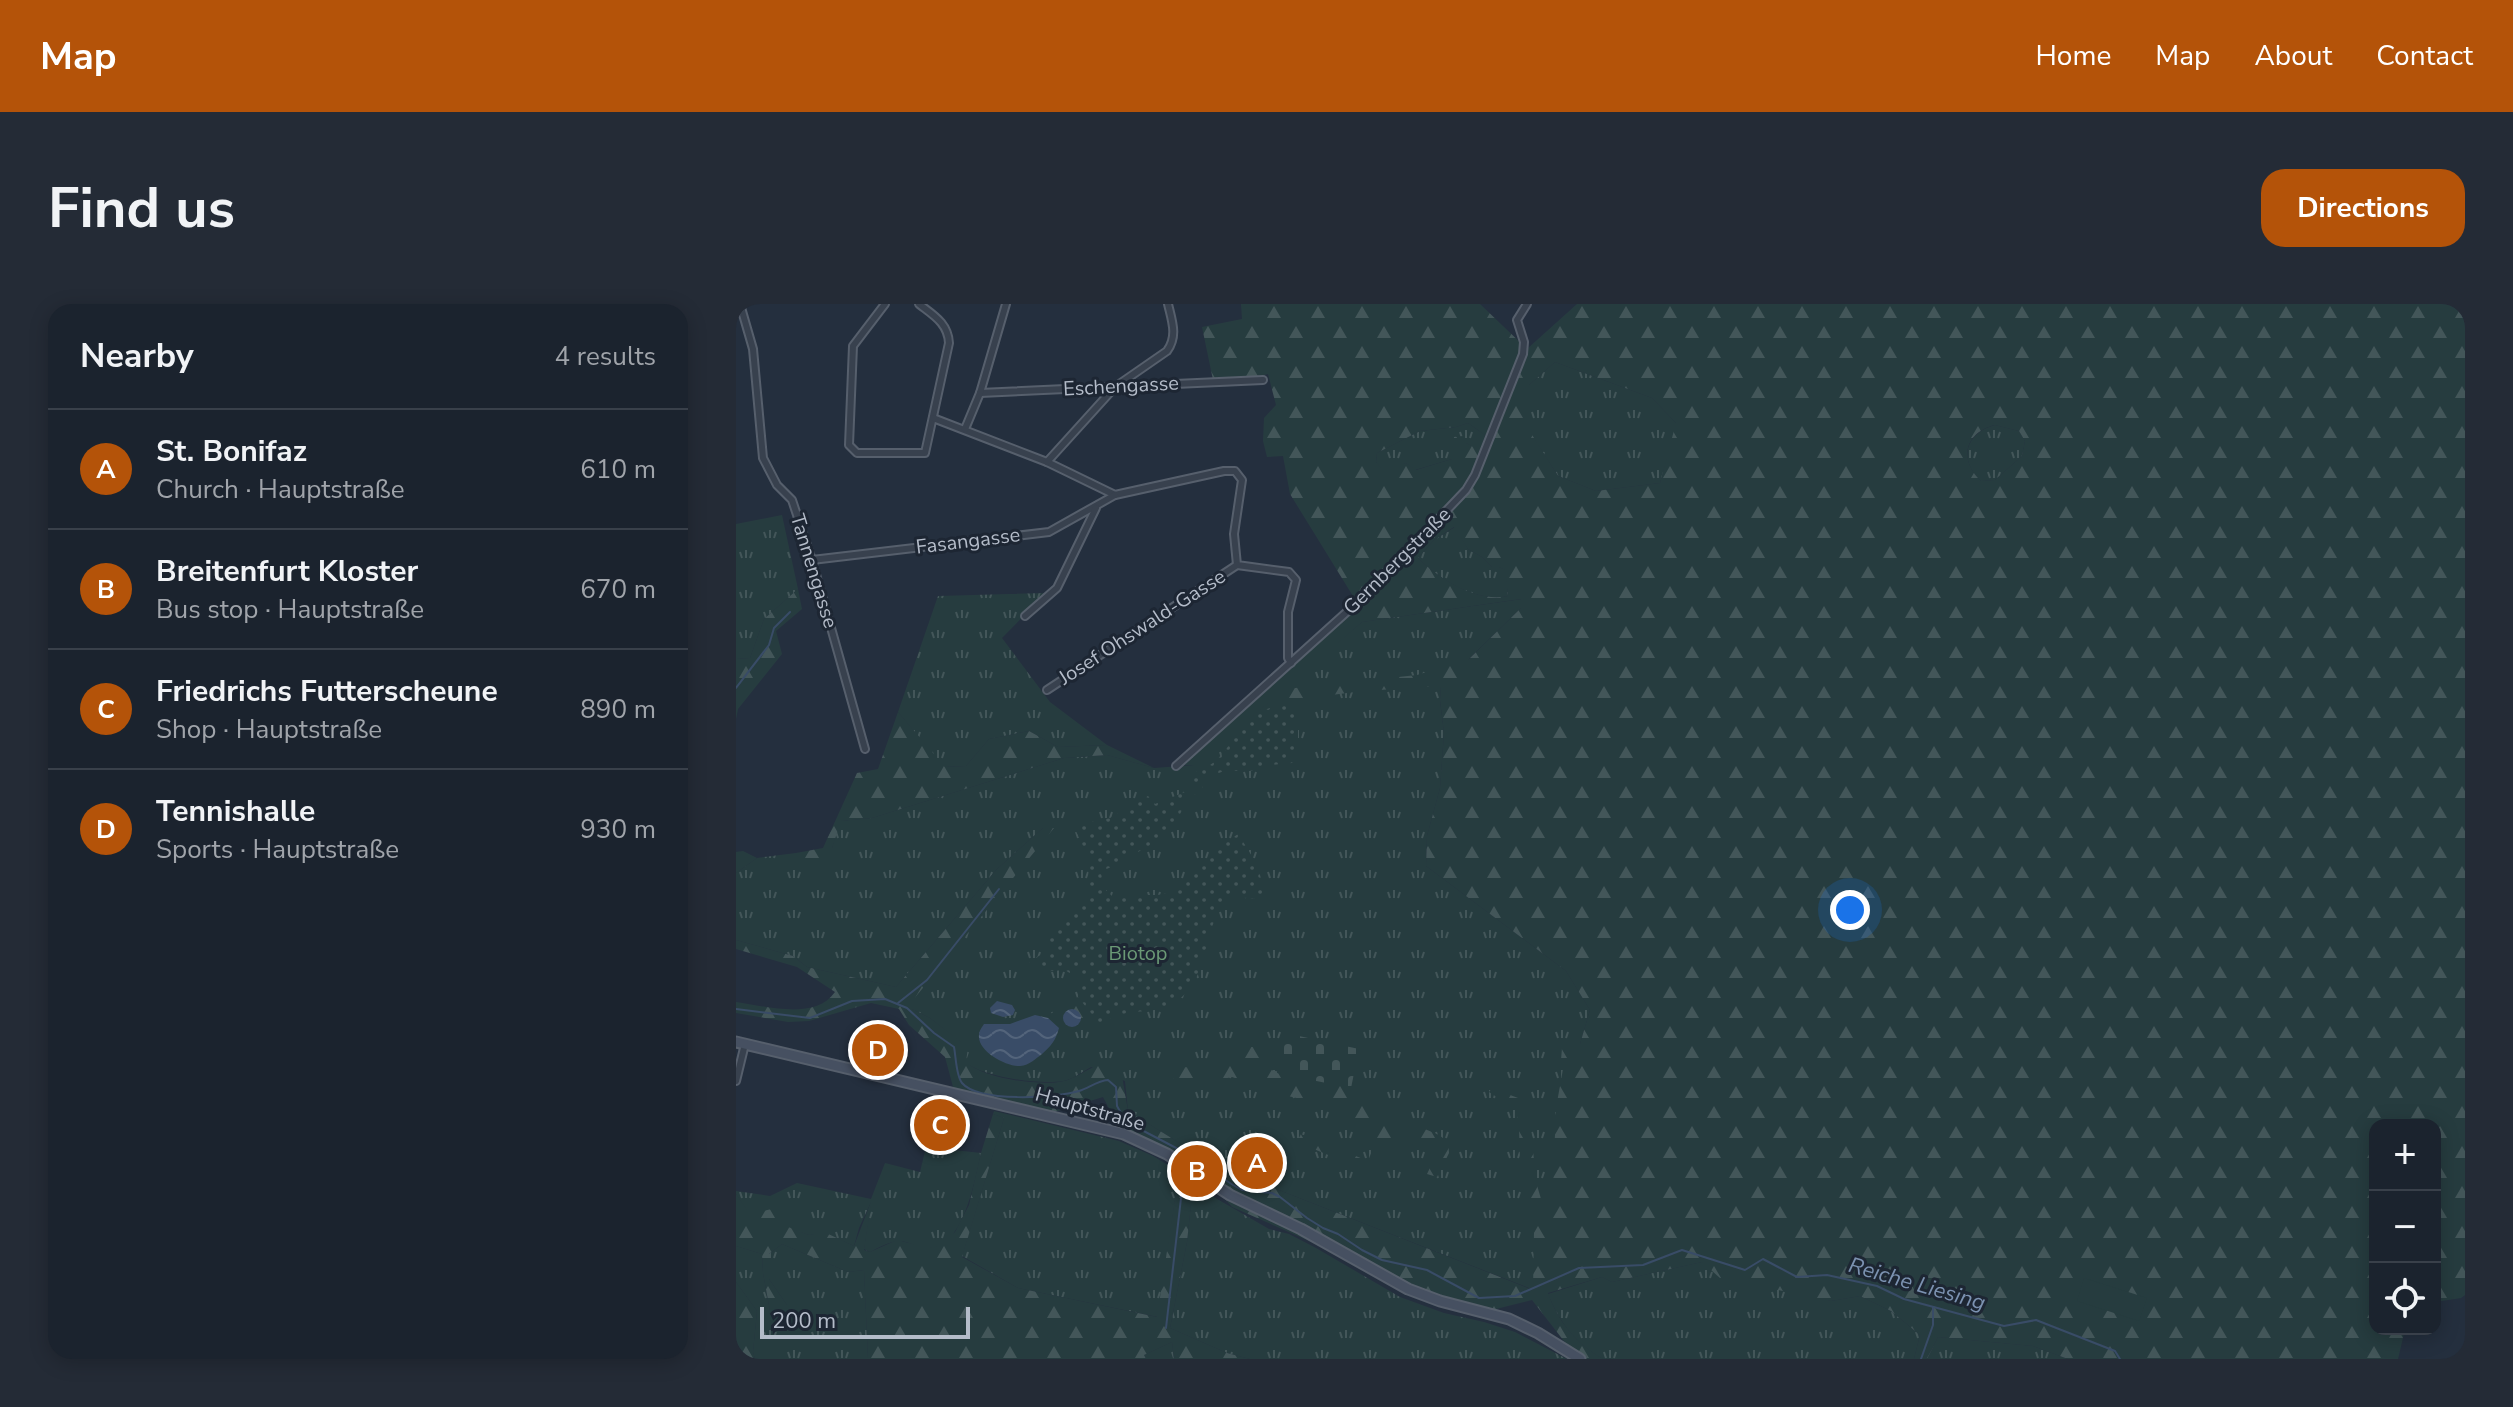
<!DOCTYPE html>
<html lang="en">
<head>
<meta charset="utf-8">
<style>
  :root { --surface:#1b232e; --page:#242b36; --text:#f1f3f6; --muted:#a0a4aa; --line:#39404a; --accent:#b45309 }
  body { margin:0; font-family:"Nunito Sans",sans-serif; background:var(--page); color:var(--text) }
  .controls { position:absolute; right:24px; bottom:24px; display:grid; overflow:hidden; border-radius:16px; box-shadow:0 4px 20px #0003 }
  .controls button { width:72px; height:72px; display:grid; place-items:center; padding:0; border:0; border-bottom:2px solid var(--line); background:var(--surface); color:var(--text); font:40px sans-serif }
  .scale { position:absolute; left:24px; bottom:20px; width:210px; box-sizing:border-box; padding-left:8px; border:4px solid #b4bcc9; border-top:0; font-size:22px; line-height:28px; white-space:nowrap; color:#b4bcc9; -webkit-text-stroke:6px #1d2633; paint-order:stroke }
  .you { position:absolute; left:1114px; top:606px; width:28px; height:28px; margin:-20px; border:6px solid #fff; border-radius:50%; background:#1a73e8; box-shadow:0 0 0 12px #1a73e833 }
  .badge { display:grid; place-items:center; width:52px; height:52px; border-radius:50%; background:var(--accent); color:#fff; font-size:26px; font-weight:700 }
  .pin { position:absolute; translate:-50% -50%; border:4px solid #fff; box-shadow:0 2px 8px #0006 }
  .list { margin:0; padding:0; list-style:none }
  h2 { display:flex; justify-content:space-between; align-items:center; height:104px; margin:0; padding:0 32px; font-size:34px }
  h2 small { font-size:26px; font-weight:400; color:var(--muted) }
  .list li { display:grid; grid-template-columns:52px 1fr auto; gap:24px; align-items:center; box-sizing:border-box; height:120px; padding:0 32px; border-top:2px solid var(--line) }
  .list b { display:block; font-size:30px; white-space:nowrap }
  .list p { margin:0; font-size:26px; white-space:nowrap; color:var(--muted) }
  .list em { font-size:26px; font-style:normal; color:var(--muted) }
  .icon { flex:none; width:44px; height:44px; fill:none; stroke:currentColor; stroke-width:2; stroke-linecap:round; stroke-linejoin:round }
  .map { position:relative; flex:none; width:1729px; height:1055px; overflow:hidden; border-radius:24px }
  header { display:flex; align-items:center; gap:48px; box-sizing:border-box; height:112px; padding:0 40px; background:var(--accent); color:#fff }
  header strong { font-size:38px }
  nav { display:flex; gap:44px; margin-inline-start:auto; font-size:28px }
  .intro { display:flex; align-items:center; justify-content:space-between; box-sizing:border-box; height:192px; padding:0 48px }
  h1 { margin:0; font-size:56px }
  .button { padding:20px 36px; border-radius:24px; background:var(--accent); color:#fff; font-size:28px; font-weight:700 }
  main { display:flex; gap:48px; padding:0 48px }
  aside { flex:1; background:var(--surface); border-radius:24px; box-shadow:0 4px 20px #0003 }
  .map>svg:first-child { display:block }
  .grass { fill:url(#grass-tufts) }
  .forest { fill:url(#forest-firs); fill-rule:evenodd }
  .cemetery { fill:url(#cemetery-stones) }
  .park { fill:url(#park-dots) }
  .pitch { fill:#263c3f }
  .water { fill:url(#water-waves) }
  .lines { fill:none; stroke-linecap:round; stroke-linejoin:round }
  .stream { stroke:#394c67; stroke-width:2 }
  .minor-casing { stroke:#565f6c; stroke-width:10 }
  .secondary-casing { stroke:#565f6c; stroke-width:13 }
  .minor { stroke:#38414e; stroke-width:6 }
  .secondary { stroke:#465061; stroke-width:9 }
  .labels { text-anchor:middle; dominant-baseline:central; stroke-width:6; stroke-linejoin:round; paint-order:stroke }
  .street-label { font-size:20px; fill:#b4bcc9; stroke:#1d2633 }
  .park-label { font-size:20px; fill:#6b9a76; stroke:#1d2633 }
  .water-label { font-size:22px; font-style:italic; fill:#7c92b1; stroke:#1d2633 }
</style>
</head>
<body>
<header>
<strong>Map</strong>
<nav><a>Home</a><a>Map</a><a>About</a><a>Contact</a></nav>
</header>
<div class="intro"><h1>Find us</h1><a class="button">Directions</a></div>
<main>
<aside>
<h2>Nearby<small>4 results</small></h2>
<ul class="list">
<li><span class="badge">A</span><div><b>St. Bonifaz</b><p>Church · Hauptstraße</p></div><em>610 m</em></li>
<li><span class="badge">B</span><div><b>Breitenfurt Kloster</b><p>Bus stop · Hauptstraße</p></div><em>670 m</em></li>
<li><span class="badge">C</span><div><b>Friedrichs Futterscheune</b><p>Shop · Hauptstraße</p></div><em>890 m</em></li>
<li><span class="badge">D</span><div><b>Tennishalle</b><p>Sports · Hauptstraße</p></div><em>930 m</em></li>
</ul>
</aside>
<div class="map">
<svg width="1729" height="1055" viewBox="0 0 1729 1055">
  <defs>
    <pattern id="grass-tufts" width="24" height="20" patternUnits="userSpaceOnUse" patternTransform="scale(2)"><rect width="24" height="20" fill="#263c3f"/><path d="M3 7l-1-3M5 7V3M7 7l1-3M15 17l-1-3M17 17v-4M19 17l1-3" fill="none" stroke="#435659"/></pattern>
    <pattern id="forest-firs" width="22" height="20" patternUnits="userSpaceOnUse" patternTransform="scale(2)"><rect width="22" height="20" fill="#263c3f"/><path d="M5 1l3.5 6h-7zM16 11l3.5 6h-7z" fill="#435659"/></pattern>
    <pattern id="cemetery-stones" width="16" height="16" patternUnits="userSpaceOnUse" patternTransform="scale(2)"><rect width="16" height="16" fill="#263c3f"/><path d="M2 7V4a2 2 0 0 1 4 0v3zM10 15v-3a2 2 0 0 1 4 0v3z" fill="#435659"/></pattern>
    <pattern id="park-dots" width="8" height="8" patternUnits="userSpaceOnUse" patternTransform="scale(2)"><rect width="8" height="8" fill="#263c3f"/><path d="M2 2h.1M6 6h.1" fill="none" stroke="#435659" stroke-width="1.8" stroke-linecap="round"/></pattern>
    <pattern id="water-waves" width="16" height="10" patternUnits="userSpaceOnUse" patternTransform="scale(2)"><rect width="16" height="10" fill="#394c67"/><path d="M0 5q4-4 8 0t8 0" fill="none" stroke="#53647b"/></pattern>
  </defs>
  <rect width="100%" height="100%" fill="#242f3e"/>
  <g class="grass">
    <path d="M 819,58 L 916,94 L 941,120 L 924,179 L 860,187 L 822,172 L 793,127 L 793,81 Z"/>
    <path d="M 732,119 L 749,131 L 744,147 L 730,139 L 716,155 L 679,166 L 670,159 L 646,166 L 640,158 L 641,149 L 684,127 L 720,123 Z"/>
    <path d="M 1259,121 L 1283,127 L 1289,137 L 1286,152 L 1259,176 L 1245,177 C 1222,156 1229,129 1259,121 Z"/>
    <path d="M 46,211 L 62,285 L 28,315 L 14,354 L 0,355 L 0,220 Z"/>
    <path d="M 719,223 L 732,245 L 746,253 L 756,263 L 763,263 L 770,266 L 772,292 C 740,299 703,275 682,254 L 698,236 Z"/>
    <path d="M 310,289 L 266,334 L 314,398 L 371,441 L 322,443 L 293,427 L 253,435 L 230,462 L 208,463 L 162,408 L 202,292 Z"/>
    <path d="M 786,295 L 785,304 L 705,382 L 704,397 L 708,429 L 704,484 L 691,532 L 690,562 L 830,667 L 854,706 L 844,740 L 819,923 L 798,932 L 798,986 L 533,882 L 490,868 L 392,807 L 389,777 L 355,763 C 346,768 336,776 327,777 C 303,781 247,773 229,758 L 231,743 L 194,714 L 176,705 L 176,696 L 317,524 L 307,524 L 261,565 L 160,683 L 71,663 L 57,652 L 0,636 L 0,569 L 21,554 L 60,549 L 60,554 L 96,544 L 104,517 L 136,514 L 328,454 L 371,451 L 418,464 L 459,461 L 626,318 Z"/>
    <path d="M 258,807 L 383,837 L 417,852 L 443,868 L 422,1013 L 282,984 L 226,952 L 268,814 L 257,810 Z"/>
    <path d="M 190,843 L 245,849 C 239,875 228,942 194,944 C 183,945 173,937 163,937 C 154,937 142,944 134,948 L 128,945 L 135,898 L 123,924 L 118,942 L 89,929 L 73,931 L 14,911 L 0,890 L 0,887 L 34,892 L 61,879 L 135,895 L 149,859 L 184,868 Z"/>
    <path d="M 457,881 L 533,925 L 553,930 L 580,944 L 664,993 L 708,1009 L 748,1018 L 779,1028 L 831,1055 L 514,1055 L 491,1049 L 434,1024 L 451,938 Z"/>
    <path d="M 46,940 L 112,968 L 128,966 L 132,1055 L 19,1055 L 17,1048 L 21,1007 L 0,978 L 0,942 L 26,950 L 27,969 L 34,1007 L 51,1010 L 51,1001 L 33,975 L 33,950 Z"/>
    <path d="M 966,958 L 1095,997 L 1124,992 L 1155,1007 L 1184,1031 L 1178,1055 L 867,1055 C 839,1039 824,1019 812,990 L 866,973 L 876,978 Z"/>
    <path d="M 1202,1033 L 1297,1042 L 1332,1055 L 1191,1055 Z"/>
    <path d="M 436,1038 L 438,1055 L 410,1055 L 408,1051 Z"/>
  </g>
  <g class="forest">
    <path d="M 505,0 L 744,0 L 791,45 L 841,0 L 1729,0 L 1729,991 L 1725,994 L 1699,998 L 1699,821 L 1639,821 L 1639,1025 L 1669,1025 L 1662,1055 L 1332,1055 L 1297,1042 L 1202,1033 L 1191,1055 L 1178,1055 L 1184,1031 L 1155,1007 L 1124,992 L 1095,997 L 984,974 L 966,958 L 876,978 L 866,973 L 812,989 C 822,1018 841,1040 867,1055 L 847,1055 L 838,1050 L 796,996 L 752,1007 L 703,994 L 496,903 L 472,875 L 385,827 L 367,793 L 315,809 L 220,794 L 209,753 L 173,721 L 163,705 L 135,699 L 73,717 L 52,718 L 0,709 L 0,698 C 30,702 79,717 99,688 L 61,663 L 0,645 L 0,636 L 57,652 L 71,663 L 160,683 L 261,565 L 307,524 L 318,524 L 177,696 L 176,705 L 194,714 L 232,743 L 230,758 C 247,774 304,783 328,777 C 345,773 356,759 375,759 L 385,766 L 392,807 L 490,868 L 533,882 L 797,986 L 798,928 L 784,857 L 783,823 L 780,806 L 753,788 L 756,784 L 782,794 L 793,803 L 800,878 L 808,905 L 816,905 L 820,804 L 827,765 L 825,756 L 826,744 L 836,739 L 844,740 L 854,706 L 830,667 L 690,562 L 691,532 L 704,484 L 708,429 L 704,396 L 705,382 L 627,387 L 532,399 L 460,461 L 445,461 L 620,297 L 554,190 L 547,152 L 531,153 L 527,137 L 528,114 L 540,101 L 532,70 L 516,74 L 477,76 L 466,23 L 506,15 ZM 819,58 L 916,94 L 940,119 L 924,179 L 860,187 L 822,172 L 793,126 L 793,81 ZM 732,119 L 749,131 L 744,146 L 730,139 L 727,132 L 718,133 L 716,155 L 680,166 L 670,159 L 650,162 L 646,165 L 640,158 L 641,149 L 684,127 L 720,123 ZM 1259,121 L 1283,127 L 1289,137 L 1286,152 L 1259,176 L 1245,177 C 1222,156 1229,128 1259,121 ZM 718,223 L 732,245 L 746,253 L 756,263 L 763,263 L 769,266 L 772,292 C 741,299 703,275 682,254 L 698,236 ZM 785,295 L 785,304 L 733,355 L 681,371 L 550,385 L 626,318 Z"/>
    <path d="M 62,285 L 66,305 L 40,327 L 46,350 L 2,405 L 0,415 L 0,355 L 14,354 L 28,315 Z"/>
    <path d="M 162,408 L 209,463 L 230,462 L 253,435 L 293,427 L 322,443 L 371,441 L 418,464 L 371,451 L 328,454 L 136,514 L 105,517 L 96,544 L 109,557 L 89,565 L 59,554 L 60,549 L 87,544 L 121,469 L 142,465 Z"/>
    <path d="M 7,547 L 21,554 L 0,569 L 0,548 Z"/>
    <path d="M 342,693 L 363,719 C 335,731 334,730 311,712 Z"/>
    <path d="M 508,743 L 531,743 L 531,765 L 615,784 L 651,809 L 703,831 L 712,838 L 713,849 L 701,873 L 691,870 L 703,845 L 699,838 C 669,834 657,844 641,867 L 633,868 L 561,838 L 565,830 L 632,857 L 639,839 L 637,829 L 582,799 L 552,792 L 496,773 L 478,777 L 430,774 L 420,768 L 431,762 L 479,765 L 481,751 Z"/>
    <path d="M 257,810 L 268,814 L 226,953 L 282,984 L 421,1013 L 443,868 L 457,881 L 451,938 L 434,1024 L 491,1049 L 514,1055 L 438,1055 L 436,1038 L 408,1051 L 410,1055 L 132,1055 L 128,966 L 112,968 L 46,940 L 33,950 L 33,975 L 51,1001 L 51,1010 L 54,1018 L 47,1023 L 34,1007 L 27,969 L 26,950 L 0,942 L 0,890 L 14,910 L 40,904 L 47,921 L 73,931 L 88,928 L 118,942 L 136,895 L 128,946 L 134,948 L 161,936 L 193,944 L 201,942 L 219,928 L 233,901 L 245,849 Z"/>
    <path d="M 0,978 L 21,1007 L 17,1048 L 19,1055 L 0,1055 Z"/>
  </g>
  <path class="cemetery" d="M 549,729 L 623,745 L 615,784 L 541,769 Z"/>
  <path class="park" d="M 562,401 L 562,451 L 556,459 L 535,461 L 514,467 L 488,467 L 475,472 L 470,476 L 465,486 L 450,497 L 440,519 L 424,536 L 405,546 L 390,557 L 368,566 L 365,569 L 368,584 L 377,593 C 397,587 416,595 435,588 C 456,568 478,546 502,530 C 517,554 528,566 526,595 L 496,593 C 463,618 478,671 441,697 C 425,710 405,705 387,710 C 379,712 371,716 363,719 L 342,693 L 343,675 L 329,666 L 304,668 L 293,658 L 316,644 L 309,631 L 351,590 C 356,565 350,544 337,522 L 374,514 L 412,492 L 419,500 L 454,486 L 457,480 L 454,470 C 462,467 470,464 477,459 C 497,443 504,415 531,405 C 541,402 552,402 562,401 Z"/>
  <path class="pitch" d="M 1348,974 L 1411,994 L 1403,1017 L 1341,997 Z"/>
  <g class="water">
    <path d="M 261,697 L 276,701 L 279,706 L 277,711 L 267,713 L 255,709 L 254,704 Z"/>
    <circle cx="336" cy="714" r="9"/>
    <path d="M 299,711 L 312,714 L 323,724 C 320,736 315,742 306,750 C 299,755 294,761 284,762 C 270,763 241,747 243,731 C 243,727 246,723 248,720 L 274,720 Z"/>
  </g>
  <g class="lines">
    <g class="stream">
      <path d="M 0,384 L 33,341 L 38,324 L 54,308"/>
      <path d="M 162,699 L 191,676 L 263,585"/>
      <path d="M 0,705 L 74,714 L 116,697 L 149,695 L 171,704 L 198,729 L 218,743 C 220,753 220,772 226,779 C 243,799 320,794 343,787 C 353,784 361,777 372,776 L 380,783 L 381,802 L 385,809 L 400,823 L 444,846 L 497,881 L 506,886 L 536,889 L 544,893 L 571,914 L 587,924 L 602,930 L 626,946 L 646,956 L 691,966 L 743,994 L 779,992 L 843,964 L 907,961 L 946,946 L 1009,966 L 1027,955 L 1061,973 L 1091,971 L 1141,982 L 1168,995 L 1268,1022 L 1300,1016 L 1379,1047 L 1384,1055"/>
      <path d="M 430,1024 L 447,877"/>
      <path d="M 1185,1055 L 1197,1021 L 1197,1003"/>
    </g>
    <defs>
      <g id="minor">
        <path d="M 4,0 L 17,45 L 27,154 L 41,181 L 56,196 L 76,256 L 129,445"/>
        <path d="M 149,0 L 117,42 L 113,141 L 121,149 L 189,149 L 213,39 C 212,19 197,11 183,0"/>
        <path d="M 244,89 L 527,76"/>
        <path d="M 197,114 L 311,158 L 379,191 L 488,167 L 499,167 L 506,176 L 498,230 L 501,261 L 553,268 L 560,276 L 552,308 L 552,354 L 555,359"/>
        <path d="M 229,125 L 244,89 L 270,0"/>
        <path d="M 311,158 L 379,83 L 431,47 C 442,32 436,17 432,0"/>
        <path d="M 76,256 L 313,228 L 379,191"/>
        <path d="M 289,312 L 321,284 L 360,204"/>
        <path d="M 311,386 L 501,261"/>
        <path d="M 440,462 L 634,287 L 730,186 L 739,171 L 787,50 L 788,38 L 781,16 L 791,0"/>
        <path d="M 0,777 L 9,740"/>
      </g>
      <path id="secondary" d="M 0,738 L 388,830 L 431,850 L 494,891 L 565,925 L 672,985 L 704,997 L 773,1015 L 802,1029 L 844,1055"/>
    </defs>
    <use href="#minor" class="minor-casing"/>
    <use href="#secondary" class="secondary-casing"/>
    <use href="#minor" class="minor"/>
    <use href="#secondary" class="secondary"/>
  </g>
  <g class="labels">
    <g class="street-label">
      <text transform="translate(385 82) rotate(-3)">Eschengasse</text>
      <text transform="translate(232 237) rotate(-7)">Fasangasse</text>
      <text transform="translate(661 257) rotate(-45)">Gernbergstraße</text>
      <text transform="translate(78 267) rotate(73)">Tannengasse</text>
      <text transform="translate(406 323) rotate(-33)">Josef Ohswald-Gasse</text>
      <text transform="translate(354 805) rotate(16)">Hauptstraße</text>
    </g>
    <g class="park-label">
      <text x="402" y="649">Biotop</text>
    </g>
    <g class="water-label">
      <text transform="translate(1181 980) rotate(16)">Reiche Liesing</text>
    </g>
  </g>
</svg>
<div class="controls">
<button>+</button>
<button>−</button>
<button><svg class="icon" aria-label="locate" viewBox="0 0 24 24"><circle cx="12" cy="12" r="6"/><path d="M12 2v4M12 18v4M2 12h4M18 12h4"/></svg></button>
</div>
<div class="scale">200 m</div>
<div class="you"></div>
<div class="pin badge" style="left:521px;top:859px">A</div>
<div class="pin badge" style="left:461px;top:867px">B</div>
<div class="pin badge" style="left:204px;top:821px">C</div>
<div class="pin badge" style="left:142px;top:746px">D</div>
</div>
</main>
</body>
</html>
